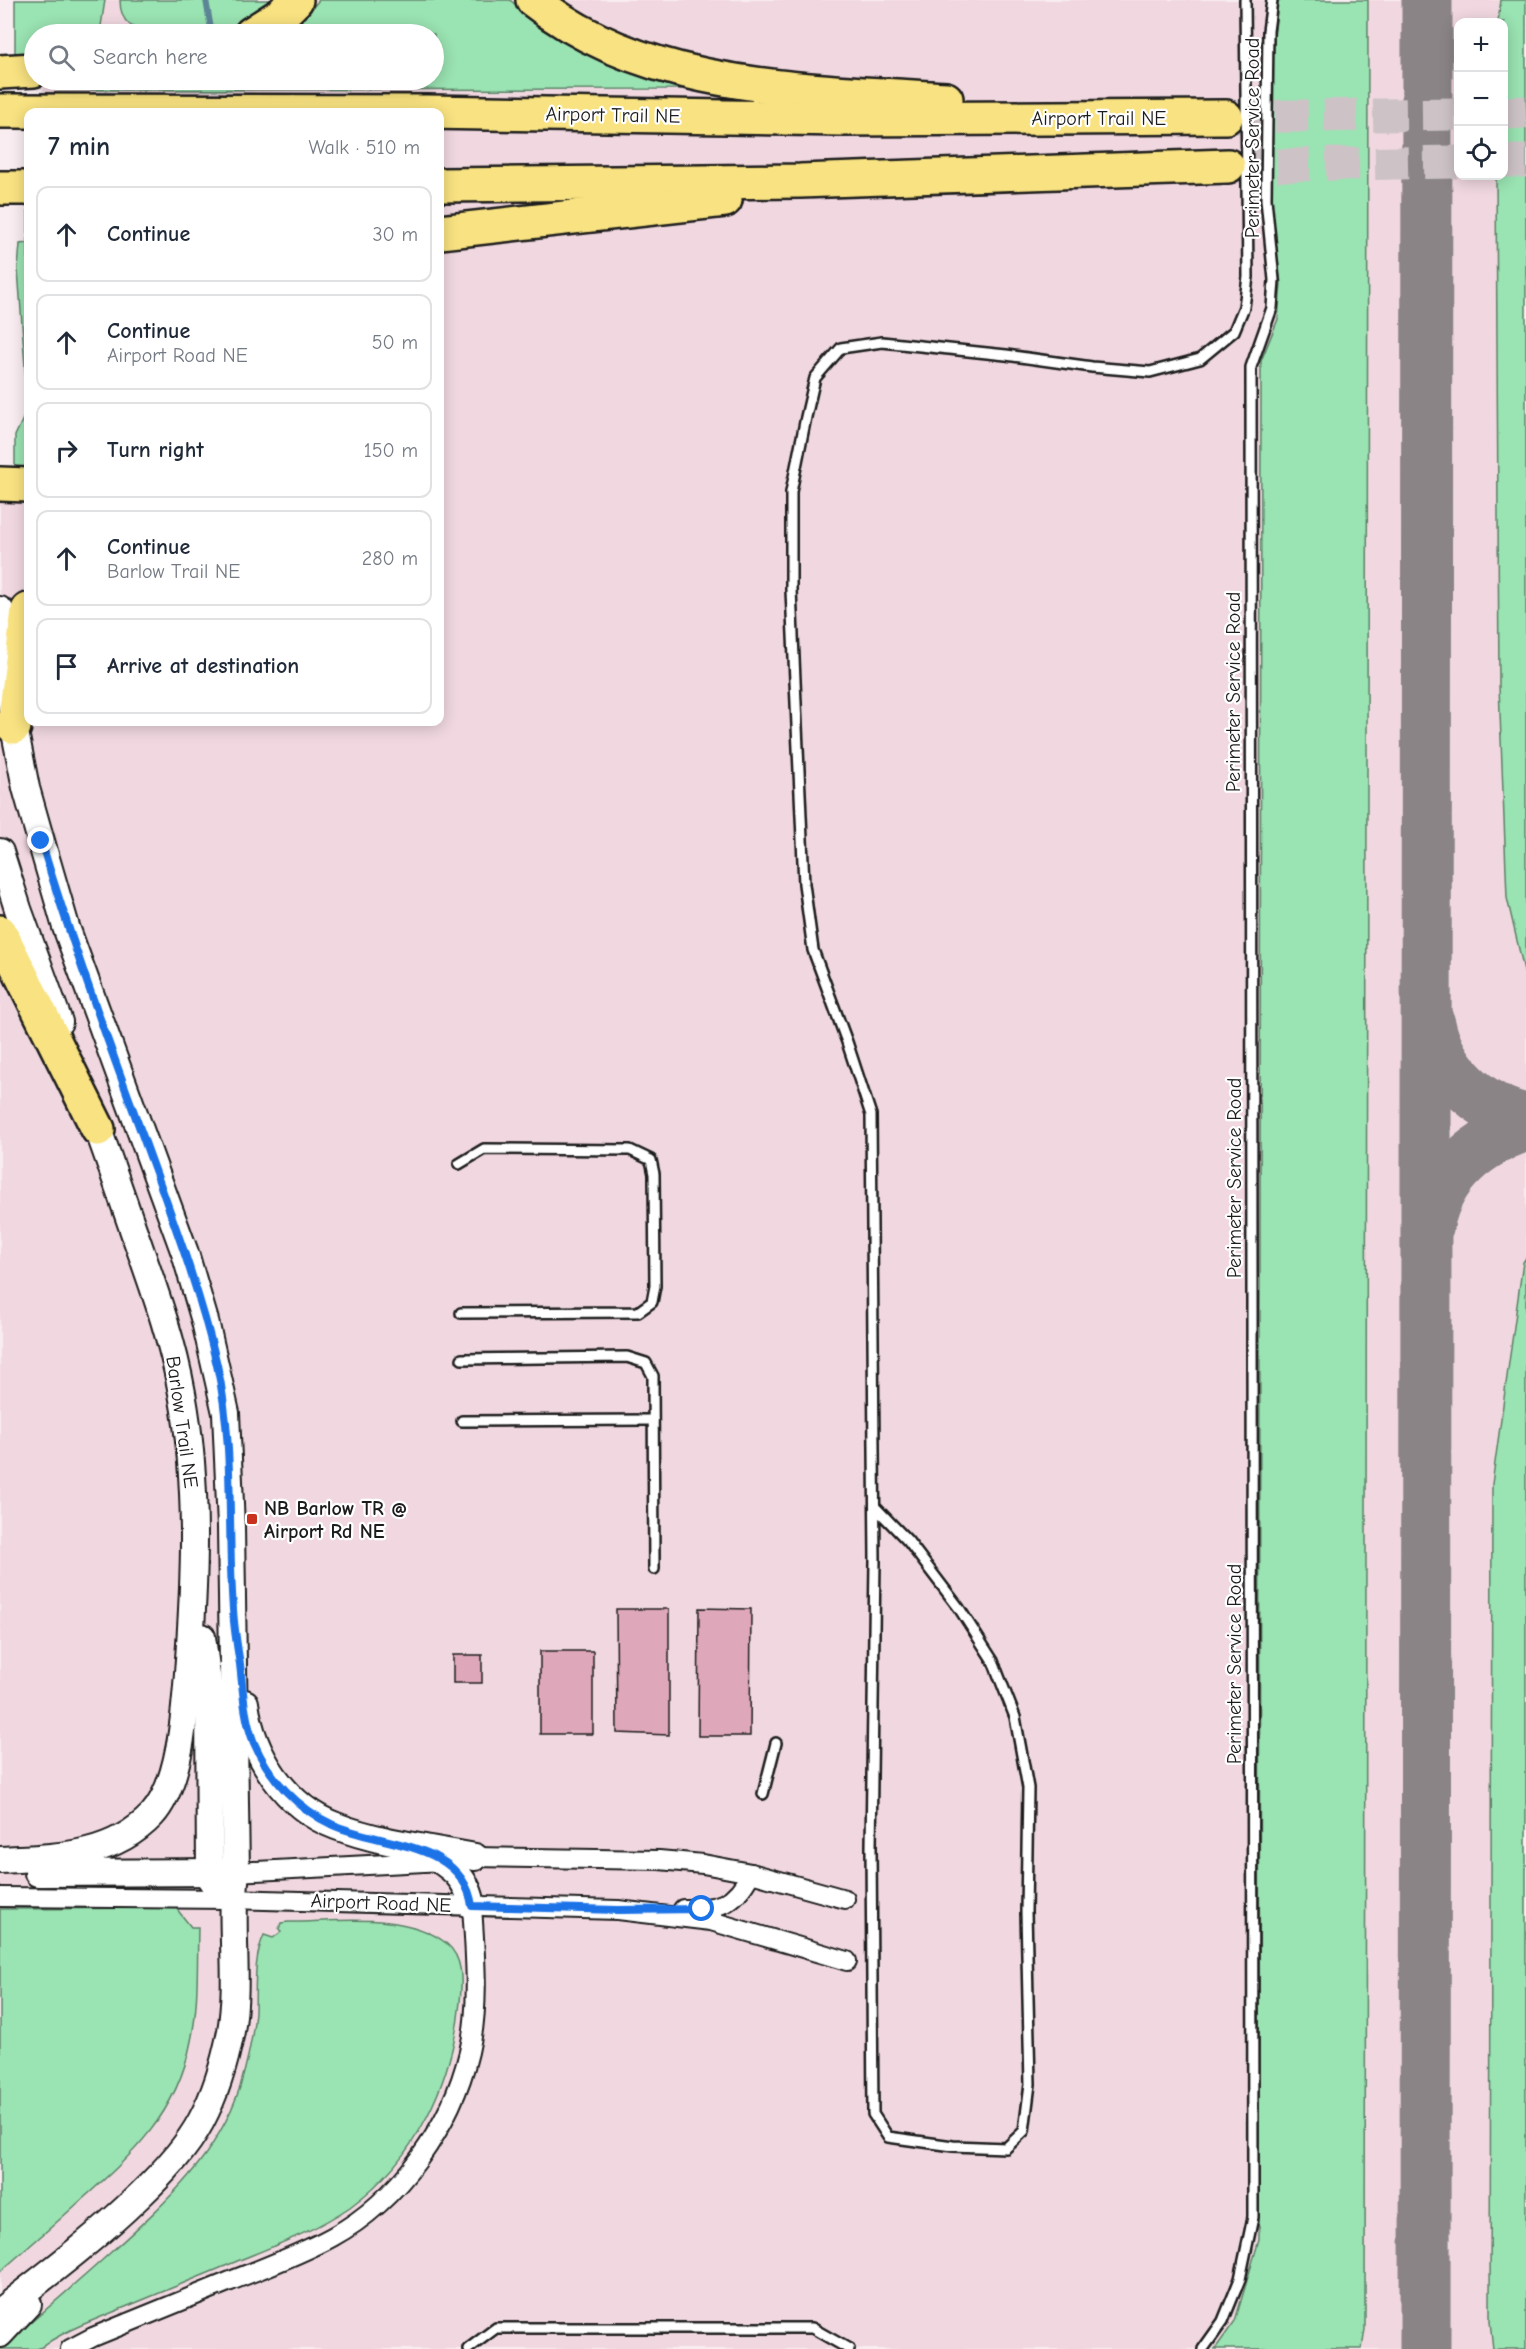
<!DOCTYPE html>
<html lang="en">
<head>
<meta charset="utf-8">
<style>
  :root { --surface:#fff; --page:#f2f2f3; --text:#1f2937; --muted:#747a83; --line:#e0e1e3 }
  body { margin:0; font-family:"Comic Neue",sans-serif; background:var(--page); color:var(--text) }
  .controls { position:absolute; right:18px; top:18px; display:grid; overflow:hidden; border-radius:12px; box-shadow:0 3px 15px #0003 }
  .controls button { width:54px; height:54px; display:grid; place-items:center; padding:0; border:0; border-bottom:2px solid var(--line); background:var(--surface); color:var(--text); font:30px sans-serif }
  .stop { position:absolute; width:18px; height:18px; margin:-14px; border:4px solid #1a73e8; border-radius:50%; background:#fff }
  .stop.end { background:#1a73e8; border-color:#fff; box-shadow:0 2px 6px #0008 }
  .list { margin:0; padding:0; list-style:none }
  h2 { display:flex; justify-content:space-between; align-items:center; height:78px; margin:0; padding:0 24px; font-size:26px }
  h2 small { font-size:20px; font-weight:400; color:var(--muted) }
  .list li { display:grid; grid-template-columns:39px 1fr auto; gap:18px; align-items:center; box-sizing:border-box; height:96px; margin:0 12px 12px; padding:0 12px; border:2px solid var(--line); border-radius:12px }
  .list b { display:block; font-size:22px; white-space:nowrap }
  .list p { margin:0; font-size:20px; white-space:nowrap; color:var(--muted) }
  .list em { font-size:20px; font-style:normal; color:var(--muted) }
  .icon { flex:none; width:33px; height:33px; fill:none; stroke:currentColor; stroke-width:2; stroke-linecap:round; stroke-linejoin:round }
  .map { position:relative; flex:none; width:1526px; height:2349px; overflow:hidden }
  .search { position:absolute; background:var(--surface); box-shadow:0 3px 15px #0003; left:24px; top:24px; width:420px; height:66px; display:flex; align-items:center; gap:15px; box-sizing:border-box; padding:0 21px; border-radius:33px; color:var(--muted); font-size:22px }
  .panel { position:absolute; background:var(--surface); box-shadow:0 3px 15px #0003; left:24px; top:108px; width:420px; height:618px; border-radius:12px }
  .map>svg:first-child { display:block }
  .built { fill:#f1d8e0; fill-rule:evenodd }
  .green { fill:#9ae3b2; stroke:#5b8067; stroke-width:1.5 }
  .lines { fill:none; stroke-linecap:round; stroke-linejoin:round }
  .stream { stroke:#5c8696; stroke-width:6 }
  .taxiway { stroke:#8a8486; stroke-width:51 }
  .building { fill:#dfa7ba; stroke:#1c1c1c; stroke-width:1.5 }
  .motorway-tunnel { stroke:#cdc3c6; stroke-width:33; stroke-dasharray:33 16; stroke-linecap:butt }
  .service-casing { stroke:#1c1c1c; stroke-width:14 }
  .minor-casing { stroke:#1c1c1c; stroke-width:22 }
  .secondary-casing { stroke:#1c1c1c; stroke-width:30 }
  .motorway-casing { stroke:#1c1c1c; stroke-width:38 }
  .service { stroke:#fff; stroke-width:9 }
  .minor { stroke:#fff; stroke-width:18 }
  .secondary { stroke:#fff; stroke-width:26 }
  .motorway { stroke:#f8e281; stroke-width:33 }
  .route { stroke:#1a73e8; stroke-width:8 }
  .poi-dot { fill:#c8321e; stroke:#fff; stroke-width:2 }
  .labels { text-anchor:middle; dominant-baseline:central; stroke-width:4.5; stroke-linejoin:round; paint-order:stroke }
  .street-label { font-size:20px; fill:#1c1c1c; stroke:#fff }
  .poi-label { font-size:20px; font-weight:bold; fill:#1c1c1c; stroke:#fff; text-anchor:start }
</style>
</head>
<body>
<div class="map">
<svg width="1526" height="2349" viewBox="0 0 1526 2349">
  <rect width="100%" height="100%" fill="#f9edf1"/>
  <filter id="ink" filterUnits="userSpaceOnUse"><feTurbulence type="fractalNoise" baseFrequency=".0167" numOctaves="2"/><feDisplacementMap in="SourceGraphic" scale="12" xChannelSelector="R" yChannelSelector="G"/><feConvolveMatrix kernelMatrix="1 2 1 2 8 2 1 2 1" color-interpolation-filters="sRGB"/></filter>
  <g filter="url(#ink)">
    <path class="built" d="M 44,0 L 1526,0 L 1526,2349 L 0,2349 L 0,473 L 28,473 L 28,722 L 440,722 L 440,112 L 43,112 L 43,80 L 434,80 L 434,34 L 43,34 ZM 1458,22 L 1504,22 L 1504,176 L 1458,176 Z"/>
    <g class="green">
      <path d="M 15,0 L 105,0 L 101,26 L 94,34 L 34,34 L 34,57 L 15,58 Z"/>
      <path d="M 120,0 L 273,0 C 257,15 234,30 212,34 C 202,36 137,31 130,25 C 122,19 120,9 120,0 Z"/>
      <path d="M 319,0 L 510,0 L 535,21 L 681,81 L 681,89 L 58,90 L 58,81 L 92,80 L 434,80 L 434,34 L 283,34 L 303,19 Z"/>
      <path d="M 1278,0 L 1368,0 L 1365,2329 L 1362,2349 L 1215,2349 L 1235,2321 L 1259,2240 L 1261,361 L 1278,319 L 1281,283 L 1272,231 L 1271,152 L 1273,48 Z"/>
      <path d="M 1501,0 L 1526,0 L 1526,979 L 1507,898 L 1499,686 L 1496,176 L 1504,176 L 1504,22 L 1498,22 Z"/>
      <path d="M 28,210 L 28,471 L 15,470 L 15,436 L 28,408 L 18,269 L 20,244 L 28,243 Z"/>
      <path d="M 1526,1258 L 1526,2349 L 1493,2349 L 1490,2321 L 1492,1484 L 1523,1262 Z"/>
      <path d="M 176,1908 L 191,1927 L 198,1927 C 197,1965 199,2004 191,2041 C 177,2115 132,2155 79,2202 C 53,2226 26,2249 0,2272 L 0,1909 Z"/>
      <path d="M 288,1922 C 337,1922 405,1911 446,1943 C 464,1958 462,1981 460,2002 C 452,2083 417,2158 350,2207 C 315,2231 274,2246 235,2262 C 186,2282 138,2302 89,2322 C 76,2327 64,2333 52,2340 C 47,2343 42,2348 37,2349 C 25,2349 12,2349 0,2349 C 37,2317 74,2286 110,2253 C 163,2205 217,2158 240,2087 C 247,2063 253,2037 255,2012 C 256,1987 253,1959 264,1935 L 273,1938 L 281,1932 L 279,1929 L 281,1923 Z"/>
    </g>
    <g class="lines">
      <path class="stream" d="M 206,0 L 211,29"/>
      <g class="taxiway">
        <path d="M 1430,1024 C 1440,1071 1479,1109 1526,1119"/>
        <path d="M 1429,1224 C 1439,1173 1479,1142 1526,1126"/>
        <path d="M 1425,2349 L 1427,0"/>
      </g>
    </g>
    <g class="building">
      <path d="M 699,1608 L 751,1609 L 750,1736 L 698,1736 Z"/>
      <path d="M 616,1609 L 669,1609 L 669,1735 L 617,1733 Z"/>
      <rect x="540" y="1651" width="53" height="83"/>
      <rect x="453" y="1655" width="29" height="28"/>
    </g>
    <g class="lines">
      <g class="motorway-tunnel">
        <path d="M 1504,113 L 1526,112"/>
        <path d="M 1226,117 L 1458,114"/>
        <path d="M 1504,161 L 1526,161"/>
        <path d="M 1228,166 L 1458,162"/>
      </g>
      <defs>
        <g id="service">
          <path d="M 459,1164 L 484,1149 L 630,1150 L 651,1160 L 654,1174 L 655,1286 L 652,1302 L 638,1312 L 461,1313"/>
          <path d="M 462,1359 L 627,1357 L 646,1363 L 653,1376 L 654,1569"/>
          <path d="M 462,1421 L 653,1420"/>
          <path d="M 875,1507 L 908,1541 L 959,1608 L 993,1661 L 1015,1717 L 1028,1788 L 1026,1912 L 1030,2084 L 1024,2131 L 1006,2148 L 953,2146 L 888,2137 L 873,2114 L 871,1848 L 875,1561 L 871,1115 L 847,1042 L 813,950 L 804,884 L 791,590 L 791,492 L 806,417 L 815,378 L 841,348 L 882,342 L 1006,355 L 1092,367 L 1150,372 L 1200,359 L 1234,331 L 1244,307 L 1248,277 L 1245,0"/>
          <path d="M 763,1794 L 776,1743"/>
          <path d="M 468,2349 L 496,2328 L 812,2328 L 849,2349"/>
          <path d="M 1203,2349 L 1223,2321 L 1240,2279 L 1253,2217 L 1251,367 L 1272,308 L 1274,280 L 1266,199 L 1268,31 L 1272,0"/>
        </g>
        <g id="minor">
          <path d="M 236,1872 L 443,1861 L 475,1857 L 659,1860 L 703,1864 L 751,1873 L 845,1899"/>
          <path d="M 0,1897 L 232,1899 L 618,1910 L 711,1921 L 847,1961"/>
          <path d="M 683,1909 C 718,1909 734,1906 751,1873"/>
          <path d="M 70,2349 L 93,2337 C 138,2319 183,2300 228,2282 C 263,2268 299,2255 332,2237 C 399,2201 452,2125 469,2052 C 480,2005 475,1954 472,1906"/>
        </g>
        <g id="secondary">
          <path d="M 0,610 L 14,727 L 26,788 L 41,841 L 66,927 L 185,1253 L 205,1321 L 226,1413 L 231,1527 L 236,1872 C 229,1924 240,1978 231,2031 C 225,2062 216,2093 201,2121 C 186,2149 163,2173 140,2195 C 97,2237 48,2274 0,2311"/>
          <path d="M 0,852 L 18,909 L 59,1022"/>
          <path d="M 202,1637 L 209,1691 L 210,1878 L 219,1891 L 232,1899"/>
          <path d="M 245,1703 C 252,1755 285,1807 336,1826 C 380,1843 429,1848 475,1857"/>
          <path d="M 426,1852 C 450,1865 468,1878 472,1906"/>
          <path d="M 0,1860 C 54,1857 111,1858 152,1815 C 180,1785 185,1713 188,1673 C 195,1580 199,1485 182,1393 C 173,1343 157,1297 140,1249 C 124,1204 109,1158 92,1113"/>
          <path d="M 38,1873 L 226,1872"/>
          <path d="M 0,2334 L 28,2304"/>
        </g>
        <g id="motorway">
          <path d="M 533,0 C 649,92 806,89 946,99"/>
          <path d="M 251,34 L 282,14 L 296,0"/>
          <path d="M 0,72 L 34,70"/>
          <path d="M 0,111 L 427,112 L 841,119 L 1226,117"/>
          <path d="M 440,185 L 800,181 L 1228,166"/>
          <path d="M 0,188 L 28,188"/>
          <path d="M 440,232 L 725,200"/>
          <path d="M 0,484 L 28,485"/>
          <path d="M 14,727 L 28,610"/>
          <path d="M 0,932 L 98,1129"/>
        </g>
      </defs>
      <use href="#service" class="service-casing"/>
      <use href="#minor" class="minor-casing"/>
      <use href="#secondary" class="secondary-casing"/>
      <use href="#motorway" class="motorway-casing"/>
      <use href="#service" class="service"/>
      <use href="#minor" class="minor"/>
      <use href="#secondary" class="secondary"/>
      <use href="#motorway" class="motorway"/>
    </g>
  </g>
  <g class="lines" filter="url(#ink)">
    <path class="route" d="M 41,841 C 71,941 107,1039 143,1137 C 170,1212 199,1287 217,1365 C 235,1445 227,1528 233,1609 C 234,1628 237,1646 240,1664 C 243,1690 244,1718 254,1743 C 269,1778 298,1809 333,1825 C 380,1846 463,1841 472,1906 L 618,1910 L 702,1909"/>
  </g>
  <rect class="poi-dot" x="246" y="1513" width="12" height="12" rx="3"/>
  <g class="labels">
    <g class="street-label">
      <text transform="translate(613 115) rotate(1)">Airport Trail NE</text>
      <text x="1099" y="118">Airport Trail NE</text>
      <text transform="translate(1252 138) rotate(-90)">Perimeter Service Road</text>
      <text transform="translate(1233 692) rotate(-90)">Perimeter Service Road</text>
      <text transform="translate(1234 1178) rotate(-90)">Perimeter Service Road</text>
      <text transform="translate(182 1422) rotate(82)">Barlow Trail NE</text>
      <text transform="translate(1234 1664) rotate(-90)">Perimeter Service Road</text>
      <text transform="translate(381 1903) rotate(2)">Airport Road NE</text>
    </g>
    <g class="poi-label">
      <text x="264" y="1508">NB Barlow TR @<tspan x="264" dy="23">Airport Rd NE</tspan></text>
    </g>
  </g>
</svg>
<div class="controls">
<button>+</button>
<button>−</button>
<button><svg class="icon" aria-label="locate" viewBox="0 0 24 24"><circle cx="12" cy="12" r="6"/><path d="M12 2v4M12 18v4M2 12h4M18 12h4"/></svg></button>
</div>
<div class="stop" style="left:702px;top:1909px"></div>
<div class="stop end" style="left:41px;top:841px"></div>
<div class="search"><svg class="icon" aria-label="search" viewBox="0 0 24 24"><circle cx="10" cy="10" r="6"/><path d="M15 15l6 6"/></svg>Search here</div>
<section class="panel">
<h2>7 min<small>Walk · 510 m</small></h2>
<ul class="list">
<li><svg class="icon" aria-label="ahead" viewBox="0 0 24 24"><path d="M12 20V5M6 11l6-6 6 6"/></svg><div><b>Continue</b></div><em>30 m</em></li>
<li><svg class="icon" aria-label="ahead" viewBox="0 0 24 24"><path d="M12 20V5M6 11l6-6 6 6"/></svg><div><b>Continue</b><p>Airport Road NE</p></div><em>50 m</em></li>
<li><svg class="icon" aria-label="right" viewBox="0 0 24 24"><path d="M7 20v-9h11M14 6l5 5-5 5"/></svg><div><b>Turn right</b></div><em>150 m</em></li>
<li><svg class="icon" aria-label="ahead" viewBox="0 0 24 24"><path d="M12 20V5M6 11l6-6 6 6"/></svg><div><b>Continue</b><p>Barlow Trail NE</p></div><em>280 m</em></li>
<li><svg class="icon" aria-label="arrive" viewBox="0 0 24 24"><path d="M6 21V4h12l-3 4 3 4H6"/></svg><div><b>Arrive at destination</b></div></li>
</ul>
</section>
</div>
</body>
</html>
